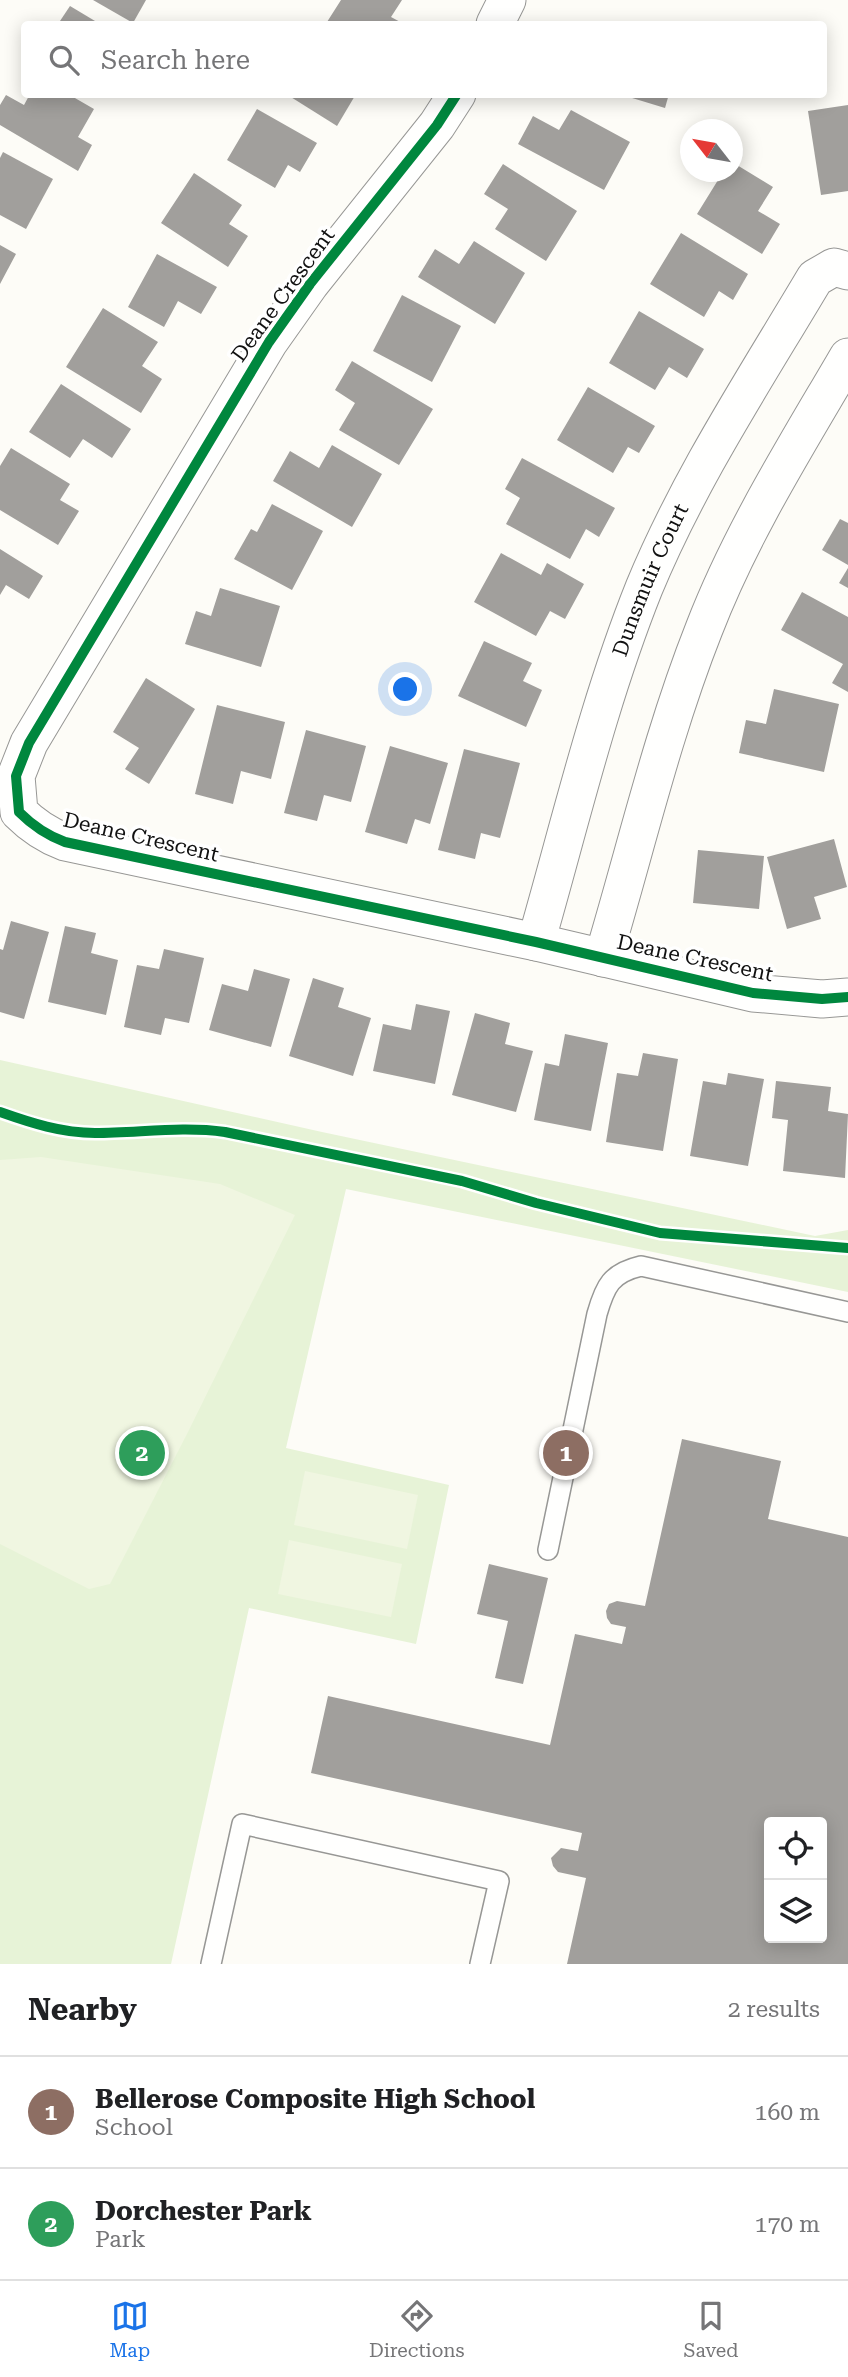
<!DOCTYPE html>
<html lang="en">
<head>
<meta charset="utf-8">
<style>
  :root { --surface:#fff; --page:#f6f6f6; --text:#202124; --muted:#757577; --line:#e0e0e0; --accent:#1a73e8 }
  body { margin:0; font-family:"Roboto Serif",serif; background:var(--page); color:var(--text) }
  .controls { position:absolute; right:21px; bottom:21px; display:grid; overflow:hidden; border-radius:7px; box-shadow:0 4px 18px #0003 }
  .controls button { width:63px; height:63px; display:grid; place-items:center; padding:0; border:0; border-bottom:2px solid var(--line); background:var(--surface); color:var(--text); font:35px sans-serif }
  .compass { position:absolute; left:680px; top:119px; width:63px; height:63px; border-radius:50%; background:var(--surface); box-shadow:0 4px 18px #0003; rotate:301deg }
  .you { position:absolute; left:406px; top:690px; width:24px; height:24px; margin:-18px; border:5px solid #fff; border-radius:50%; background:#1a73e8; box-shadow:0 0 0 10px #1a73e833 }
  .badge { display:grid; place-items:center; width:46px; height:46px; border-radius:50%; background:var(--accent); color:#fff; font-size:23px; font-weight:700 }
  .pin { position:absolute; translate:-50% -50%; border:4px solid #fff; box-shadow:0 2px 7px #0006 }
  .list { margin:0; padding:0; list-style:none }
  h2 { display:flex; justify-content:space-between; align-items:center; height:91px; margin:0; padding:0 28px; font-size:30px }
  h2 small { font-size:23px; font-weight:400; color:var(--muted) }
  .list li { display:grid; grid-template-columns:46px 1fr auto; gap:21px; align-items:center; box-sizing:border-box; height:112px; padding:0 28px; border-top:2px solid var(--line) }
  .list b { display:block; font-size:26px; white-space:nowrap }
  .list p { margin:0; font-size:23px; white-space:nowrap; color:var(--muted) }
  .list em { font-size:23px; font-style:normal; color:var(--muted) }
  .icon { flex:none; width:38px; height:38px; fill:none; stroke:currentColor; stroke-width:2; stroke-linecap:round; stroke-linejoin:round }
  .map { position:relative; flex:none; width:848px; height:1964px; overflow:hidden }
  .search { position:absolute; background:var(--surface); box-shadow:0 4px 18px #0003; left:21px; right:21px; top:21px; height:77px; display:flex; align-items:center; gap:18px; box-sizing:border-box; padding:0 24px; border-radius:7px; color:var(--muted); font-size:26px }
  .sheet { height:315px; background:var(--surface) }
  nav { display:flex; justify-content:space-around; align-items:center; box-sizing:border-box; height:98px; border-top:2px solid var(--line); background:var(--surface); font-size:19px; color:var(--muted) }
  nav a { display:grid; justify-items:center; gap:4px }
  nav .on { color:var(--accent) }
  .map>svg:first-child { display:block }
  .green { fill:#e7f3d7 }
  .pitch { fill:#f0f6e1 }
  .building { fill:#a19f9c; fill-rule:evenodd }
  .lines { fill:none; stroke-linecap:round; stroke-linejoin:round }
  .service-casing { stroke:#979795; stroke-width:22 }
  .minor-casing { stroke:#979795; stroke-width:39 }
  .service { stroke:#fffffe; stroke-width:19 }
  .minor { stroke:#fffffe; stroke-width:37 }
  .cycleway-casing { stroke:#fff; stroke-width:15 }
  .cycleway { stroke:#00873e; stroke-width:10 }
  .labels { text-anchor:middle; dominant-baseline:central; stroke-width:7; stroke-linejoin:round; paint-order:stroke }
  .street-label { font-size:21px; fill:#111; stroke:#fff }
</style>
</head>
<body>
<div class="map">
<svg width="848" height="1964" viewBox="0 0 848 1964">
  <rect width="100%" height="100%" fill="#fdfcf7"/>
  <path class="green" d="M 0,1060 L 322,1132 L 815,1236 L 848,1230 L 848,1292 L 346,1189 L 286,1448 L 449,1485 L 416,1644 L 249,1608 L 171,1964 L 0,1964 Z"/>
  <g class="pitch">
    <path d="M 41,1157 L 220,1184 L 295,1215 L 189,1430 L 110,1584 L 89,1589 L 0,1544 L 0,1160 Z"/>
    <path d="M 305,1471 L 418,1495 L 407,1549 L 294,1525 Z"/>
    <path d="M 289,1540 L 402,1564 L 391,1617 L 278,1594 Z"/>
  </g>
  <g class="building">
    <path d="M 93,0 L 146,0 L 133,23 Z"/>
    <path d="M 341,0 L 402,0 L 391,17 L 404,24 L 331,24 L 327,22 Z"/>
    <path d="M 70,6 L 100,24 L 58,24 Z"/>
    <path d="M 30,94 L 68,94 L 94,109 L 78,137 L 92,145 L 78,171 L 0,125 L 0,105 L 6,95 L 24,105 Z"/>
    <path d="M 286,94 L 356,94 L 337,126 Z"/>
    <path d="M 619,94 L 669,94 L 665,108 Z"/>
    <path d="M 848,105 L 848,191 L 821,195 L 808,111 Z"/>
    <path d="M 257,109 L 317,143 L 300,172 L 288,165 L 275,188 L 227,160 Z"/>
    <path d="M 571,110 L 630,142 L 604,190 L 518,144 L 533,116 L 559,130 Z"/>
    <path d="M 3,152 L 53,179 L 26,229 L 0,215 L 0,158 Z"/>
    <path d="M 732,162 L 773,187 L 758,211 L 780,224 L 762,254 L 697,214 L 723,172 L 732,172 Z"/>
    <path d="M 503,164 L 577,211 L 546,261 L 495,229 L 508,209 L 484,194 Z"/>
    <path d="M 194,173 L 242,205 L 229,224 L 248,236 L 228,267 L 161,223 Z"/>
    <path d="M 681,233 L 748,274 L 733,300 L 719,291 L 704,317 L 650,284 Z"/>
    <path d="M 474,241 L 525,273 L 495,324 L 418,277 L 435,249 L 459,264 Z"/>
    <path d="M 0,245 L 16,254 L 0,284 Z"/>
    <path d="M 157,254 L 217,287 L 201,314 L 178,301 L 164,327 L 128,307 Z"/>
    <path d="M 402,295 L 461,326 L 432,382 L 373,351 Z"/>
    <path d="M 103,308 L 158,342 L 142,366 L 162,379 L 141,413 L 66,367 Z"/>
    <path d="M 639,311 L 704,349 L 687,378 L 669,367 L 655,390 L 609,363 Z"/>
    <path d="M 352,361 L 433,409 L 399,465 L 339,430 L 355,403 L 335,390 Z"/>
    <path d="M 61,384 L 131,429 L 112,458 L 83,439 L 70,458 L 29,432 Z"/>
    <path d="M 588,387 L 655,426 L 639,453 L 628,447 L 613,473 L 557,440 Z"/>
    <path d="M 332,445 L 382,474 L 352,527 L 273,481 L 290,451 L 319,468 Z"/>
    <path d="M 11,448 L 70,484 L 60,500 L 79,511 L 58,545 L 0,510 L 0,466 Z"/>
    <path d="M 522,458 L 615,508 L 599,537 L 586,529 L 570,559 L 506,524 L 520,498 L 505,489 Z"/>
    <path d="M 272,504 L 323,531 L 292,590 L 234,559 L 251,529 L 257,532 Z"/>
    <path d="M 840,519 L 848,523 L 848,565 L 822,550 Z"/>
    <path d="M 0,549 L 43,576 L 29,599 L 6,585 L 0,595 Z"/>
    <path d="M 501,553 L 541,575 L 547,563 L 584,584 L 565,619 L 550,611 L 536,636 L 474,602 Z"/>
    <path d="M 848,568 L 848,588 L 839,583 Z"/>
    <path d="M 220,588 L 280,606 L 261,667 L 185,644 L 196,611 L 211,616 Z"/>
    <path d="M 802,592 L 848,617 L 848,692 L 832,683 L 843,664 L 781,630 Z"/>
    <path d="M 484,641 L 532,663 L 523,681 L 542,690 L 526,727 L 458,696 Z"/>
    <path d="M 146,678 L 195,709 L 149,784 L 125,769 L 139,748 L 113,732 Z"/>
    <path d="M 774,689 L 839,704 L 824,772 L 739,753 L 746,720 L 766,724 Z"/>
    <path d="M 217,705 L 285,722 L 271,779 L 241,771 L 233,804 L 195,794 Z"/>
    <path d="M 306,730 L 366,746 L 351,802 L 324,795 L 317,821 L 284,813 Z"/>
    <path d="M 390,746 L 448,763 L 430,824 L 415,819 L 407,844 L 365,832 Z"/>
    <path d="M 464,749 L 520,763 L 500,838 L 481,833 L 475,859 L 438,850 Z"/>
    <path d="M 834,839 L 847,887 L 814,897 L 821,919 L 787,929 L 767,857 Z"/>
    <path d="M 698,850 L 764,856 L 759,909 L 693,903 Z"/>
    <path d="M 11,921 L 49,932 L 24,1019 L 0,1012 L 0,949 L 3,950 Z"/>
    <path d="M 65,926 L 96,933 L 91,953 L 118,960 L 106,1015 L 48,1002 Z"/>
    <path d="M 164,949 L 204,958 L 189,1023 L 165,1018 L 161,1035 L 124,1027 L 137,965 L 159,969 Z"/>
    <path d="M 254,969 L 290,979 L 271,1047 L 209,1030 L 222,984 L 248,991 Z"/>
    <path d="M 313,978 L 344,988 L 338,1007 L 371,1018 L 353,1076 L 289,1056 Z"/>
    <path d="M 416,1004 L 450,1011 L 435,1084 L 373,1071 L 383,1024 L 411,1030 Z"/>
    <path d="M 475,1013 L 510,1023 L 505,1044 L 533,1051 L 516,1112 L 452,1095 Z"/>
    <path d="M 565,1034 L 608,1043 L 591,1131 L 534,1120 L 545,1063 L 559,1066 Z"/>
    <path d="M 643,1053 L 678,1059 L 663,1151 L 606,1142 L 617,1073 L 638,1076 Z"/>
    <path d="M 728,1073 L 764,1079 L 748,1166 L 690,1156 L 703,1081 L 726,1085 Z"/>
    <path d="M 776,1081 L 831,1087 L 828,1111 L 848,1114 L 845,1178 L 783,1171 L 788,1120 L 772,1118 Z"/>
    <path d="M 682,1439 L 781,1461 L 768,1519 L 848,1537 L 848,1964 L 567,1964 L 586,1878 L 558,1872 L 553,1866 L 551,1858 L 561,1848 L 578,1851 L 582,1833 L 311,1773 L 328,1696 L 550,1745 L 575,1634 L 622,1644 L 626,1627 L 611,1624 L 607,1618 L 606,1611 L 609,1604 L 617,1601 L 645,1606 ZM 769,1822 L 822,1822 L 822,1938 L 769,1938 Z"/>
    <path d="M 489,1564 L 548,1578 L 523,1684 L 495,1678 L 508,1621 L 477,1614 Z"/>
  </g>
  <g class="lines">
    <defs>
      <g id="service">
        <path d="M 548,1550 L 597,1314 C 605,1286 611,1273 641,1266 L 848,1312"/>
        <path d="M 211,1964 L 242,1824 L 499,1881 L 480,1964"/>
      </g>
      <g id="minor">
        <path d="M 495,24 L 507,0"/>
        <path d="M 457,94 L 437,125 L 310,284 L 269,342 L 29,743 L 16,776 L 19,812 C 33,826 46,835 65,842 L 536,942 L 753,993 L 822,999 L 848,997"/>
        <path id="s1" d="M 536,942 C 570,824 598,703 644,588 C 689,479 755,379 815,278 L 834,267 L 848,271"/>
        <path d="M 603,958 C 636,848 662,735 704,629 C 741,533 796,446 848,357"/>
      </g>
    </defs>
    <use href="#service" class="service-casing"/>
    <use href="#minor" class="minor-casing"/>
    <use href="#service" class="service"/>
    <use href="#minor" class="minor"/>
    <defs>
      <g id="cycleway">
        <path d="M 457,94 L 437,125 L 310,284 L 269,342 L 29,743 L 16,776 L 19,812 C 33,826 46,835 65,842 L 536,942 L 753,993 L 822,999 L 848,997"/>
        <path d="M 0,1112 C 31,1123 62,1133 95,1133 C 139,1133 181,1126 225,1132 L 462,1181 L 536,1203 L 660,1233 L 848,1248"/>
      </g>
    </defs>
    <use href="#cycleway" class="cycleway-casing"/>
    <use href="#cycleway" class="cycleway"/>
  </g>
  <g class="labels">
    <g class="street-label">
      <text transform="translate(283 295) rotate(-54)">Deane Crescent</text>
      <text stroke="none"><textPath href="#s1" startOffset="380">Dunsmuir Court</textPath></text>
      <text transform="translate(141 837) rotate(13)">Deane Crescent</text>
      <text transform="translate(695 958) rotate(12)">Deane Crescent</text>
    </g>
  </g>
</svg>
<div class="controls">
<button><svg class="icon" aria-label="locate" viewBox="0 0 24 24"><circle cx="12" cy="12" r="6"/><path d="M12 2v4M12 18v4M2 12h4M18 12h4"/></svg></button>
<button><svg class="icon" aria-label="layers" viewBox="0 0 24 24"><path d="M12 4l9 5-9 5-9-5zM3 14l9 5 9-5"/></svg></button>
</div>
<svg class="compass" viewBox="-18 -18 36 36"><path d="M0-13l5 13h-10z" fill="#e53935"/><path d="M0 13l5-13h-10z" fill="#757577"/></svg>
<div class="you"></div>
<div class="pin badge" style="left:566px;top:1453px;background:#8d6e63">1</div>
<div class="pin badge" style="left:142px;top:1453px;background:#2e9e5b">2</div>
<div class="search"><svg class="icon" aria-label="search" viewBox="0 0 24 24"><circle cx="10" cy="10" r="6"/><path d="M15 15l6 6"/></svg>Search here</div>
</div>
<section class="sheet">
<h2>Nearby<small>2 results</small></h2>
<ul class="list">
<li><span class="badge" style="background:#8d6e63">1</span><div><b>Bellerose Composite High School</b><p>School</p></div><em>160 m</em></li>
<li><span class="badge" style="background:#2e9e5b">2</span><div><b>Dorchester Park</b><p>Park</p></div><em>170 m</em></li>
</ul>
</section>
<nav>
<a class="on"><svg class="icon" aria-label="map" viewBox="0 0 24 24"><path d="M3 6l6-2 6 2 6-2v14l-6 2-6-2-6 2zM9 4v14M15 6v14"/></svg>Map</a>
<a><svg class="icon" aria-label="directions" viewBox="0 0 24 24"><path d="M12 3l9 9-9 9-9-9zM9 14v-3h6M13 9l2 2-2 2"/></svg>Directions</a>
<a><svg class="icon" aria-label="saved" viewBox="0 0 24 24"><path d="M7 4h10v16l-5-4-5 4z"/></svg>Saved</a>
</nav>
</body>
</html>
